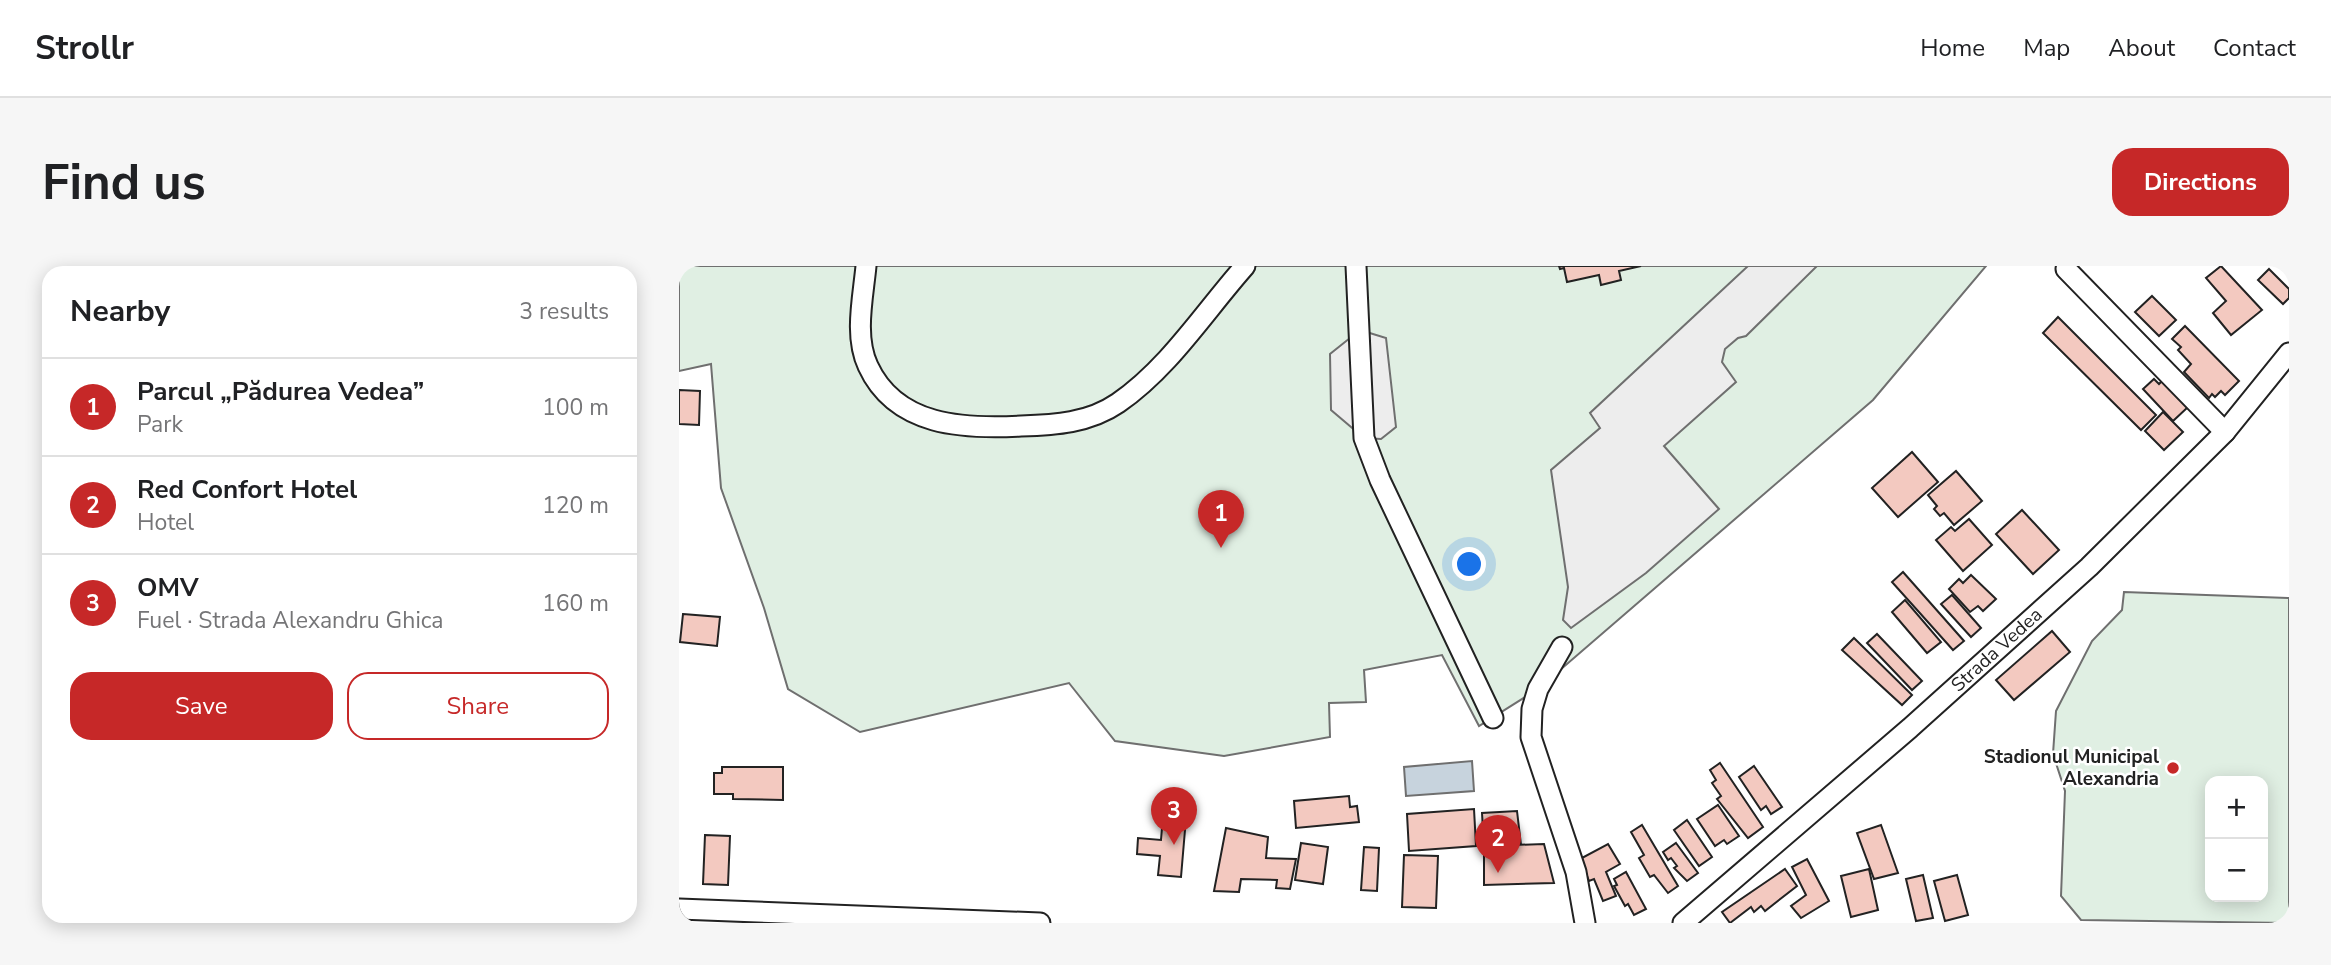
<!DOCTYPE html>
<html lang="en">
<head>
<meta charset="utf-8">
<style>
  :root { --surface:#fff; --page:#f6f6f6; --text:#202124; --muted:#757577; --line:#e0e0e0; --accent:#c62828 }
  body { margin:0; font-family:"Nunito Sans",sans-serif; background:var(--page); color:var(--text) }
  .controls { position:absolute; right:21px; bottom:21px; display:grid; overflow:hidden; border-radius:14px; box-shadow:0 4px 18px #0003 }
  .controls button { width:63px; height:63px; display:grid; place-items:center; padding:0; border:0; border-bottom:2px solid var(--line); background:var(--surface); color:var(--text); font:35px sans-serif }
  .you { position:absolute; left:791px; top:299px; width:24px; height:24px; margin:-18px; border:5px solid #fff; border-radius:50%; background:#1a73e8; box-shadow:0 0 0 10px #1a73e833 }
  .badge { display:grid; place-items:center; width:46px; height:46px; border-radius:50%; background:var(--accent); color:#fff; font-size:23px; font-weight:700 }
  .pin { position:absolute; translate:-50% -58px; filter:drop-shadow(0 2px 4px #0008) }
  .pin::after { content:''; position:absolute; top:37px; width:24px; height:21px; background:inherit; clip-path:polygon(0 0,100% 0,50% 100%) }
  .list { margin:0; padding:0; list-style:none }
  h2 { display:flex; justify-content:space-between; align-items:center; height:91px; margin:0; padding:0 28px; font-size:30px }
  h2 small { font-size:23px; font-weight:400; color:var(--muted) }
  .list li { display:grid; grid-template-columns:46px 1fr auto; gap:21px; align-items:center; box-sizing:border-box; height:98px; padding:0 28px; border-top:2px solid var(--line) }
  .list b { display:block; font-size:26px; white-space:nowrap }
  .list p { margin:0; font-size:23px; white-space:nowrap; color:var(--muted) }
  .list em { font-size:23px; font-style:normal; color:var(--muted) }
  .actions { display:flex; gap:14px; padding:21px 28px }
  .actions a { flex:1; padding:16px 0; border:2px solid var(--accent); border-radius:21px; text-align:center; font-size:24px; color:var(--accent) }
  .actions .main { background:var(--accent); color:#fff }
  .map { position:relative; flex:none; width:1610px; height:657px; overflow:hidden; border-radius:21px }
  header { display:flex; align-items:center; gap:42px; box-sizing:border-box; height:98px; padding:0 35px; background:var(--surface); border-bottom:2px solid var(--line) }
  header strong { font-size:33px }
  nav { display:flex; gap:38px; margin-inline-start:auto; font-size:24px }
  .intro { display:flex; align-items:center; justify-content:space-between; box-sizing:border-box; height:168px; padding:0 42px }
  h1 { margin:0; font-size:49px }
  .button { padding:18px 32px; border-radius:21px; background:var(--accent); color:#fff; font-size:24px; font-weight:700 }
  main { display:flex; gap:42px; padding:0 42px }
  aside { flex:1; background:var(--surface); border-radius:21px; box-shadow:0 4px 18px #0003 }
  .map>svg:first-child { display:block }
  .green { fill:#e0efe3; stroke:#6f6f6f; stroke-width:2; fill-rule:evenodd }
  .parking { fill:#ededed; stroke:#6f6f6f; stroke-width:2 }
  .water { fill:#c7d3dd; stroke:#6f6f6f; stroke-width:2 }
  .building { fill:#f3c9c0; stroke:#222; stroke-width:2 }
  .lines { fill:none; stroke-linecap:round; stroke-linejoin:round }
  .minor-casing { stroke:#222; stroke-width:23 }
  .minor { stroke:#fff; stroke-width:19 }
  .poi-dot { fill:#c62828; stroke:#fff; stroke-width:2.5 }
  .labels { text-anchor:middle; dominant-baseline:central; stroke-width:5; stroke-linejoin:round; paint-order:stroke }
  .street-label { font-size:19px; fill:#222; stroke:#fff }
  .poi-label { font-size:19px; font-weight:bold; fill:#222; stroke:#fff; text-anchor:end }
</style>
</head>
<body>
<header>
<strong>Strollr</strong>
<nav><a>Home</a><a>Map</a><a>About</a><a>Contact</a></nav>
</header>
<div class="intro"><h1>Find us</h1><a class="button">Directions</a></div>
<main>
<aside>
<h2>Nearby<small>3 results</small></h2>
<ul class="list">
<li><span class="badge">1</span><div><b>Parcul „Pădurea Vedea”</b><p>Park</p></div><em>100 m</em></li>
<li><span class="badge">2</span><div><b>Red Confort Hotel</b><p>Hotel</p></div><em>120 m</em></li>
<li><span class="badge">3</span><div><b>OMV</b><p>Fuel · Strada Alexandru Ghica</p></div><em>160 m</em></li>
</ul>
<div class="actions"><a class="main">Save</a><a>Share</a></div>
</aside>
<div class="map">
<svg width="1610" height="657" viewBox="0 0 1610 657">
  <rect width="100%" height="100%" fill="#fff"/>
  <g class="green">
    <path d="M 0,0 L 1307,0 L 1194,134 L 859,423 L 800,460 L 763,389 L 685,404 L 687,436 L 650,437 L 651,471 L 545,490 L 436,475 L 390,417 L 181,466 L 109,423 L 85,342 L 42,222 L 32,98 L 0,105 Z"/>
    <path d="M 1445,326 L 1610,332 L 1610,657 L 1402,654 L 1382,630 L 1386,525 L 1374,488 L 1377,445 L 1413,375 L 1443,344 ZM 1531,515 L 1584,515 L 1584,631 L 1531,631 Z"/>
  </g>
  <g class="parking">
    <path d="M 1069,0 L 1138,0 L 1067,70 L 1059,72 L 1046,83 L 1043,96 L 1057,116 L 985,180 L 1040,243 L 967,307 L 892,362 L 884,354 L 889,321 L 872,204 L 921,162 L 911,147 Z"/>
    <path d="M 681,64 L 707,72 L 717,161 L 702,173 L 685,172 L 652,144 L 651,88 Z"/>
  </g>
  <path class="water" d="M 793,495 L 795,525 L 727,530 L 725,501 Z"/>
  <g class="building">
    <path d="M 880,0 L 962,0 L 940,5 L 942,14 L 922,19 L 920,9 L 888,16 L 885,2 L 881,3 Z"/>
    <path d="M 1542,0 L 1583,44 L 1552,69 L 1534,47 L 1547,35 L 1527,12 Z"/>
    <path d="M 1590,3 L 1610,23 L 1610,32 L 1604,38 L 1579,14 Z"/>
    <path d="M 1473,30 L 1497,54 L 1480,70 L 1456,46 Z"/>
    <path d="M 1379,51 L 1477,149 L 1462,164 L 1364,67 Z"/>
    <path d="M 1506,60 L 1560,115 L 1546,129 L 1542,125 L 1536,131 L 1533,128 L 1530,132 L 1505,106 L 1512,98 L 1499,84 L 1502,81 L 1493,73 Z"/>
    <path d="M 1475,113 L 1480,118 L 1484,114 L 1509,141 L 1494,155 L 1464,123 Z"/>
    <path d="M 0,124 L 21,125 L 20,159 L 0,158 Z"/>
    <path d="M 1484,146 L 1504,166 L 1485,184 L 1466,165 Z"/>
    <path d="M 1233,186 L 1259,216 L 1219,251 L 1193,222 Z"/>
    <path d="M 1277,205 L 1303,235 L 1275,259 L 1265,247 L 1261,250 L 1255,243 L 1258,240 L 1249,229 Z"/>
    <path d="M 1343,244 L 1380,284 L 1354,308 L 1317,268 Z"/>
    <path d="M 1290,253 L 1313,279 L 1284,305 L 1257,274 L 1272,261 L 1276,265 Z"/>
    <path d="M 1224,306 L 1285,375 L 1274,384 L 1213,316 Z"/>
    <path d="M 1292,309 L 1317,333 L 1304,345 L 1299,340 L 1291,346 L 1270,323 L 1280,313 L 1284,317 Z"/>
    <path d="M 1273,329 L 1302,362 L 1292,371 L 1262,338 Z"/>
    <path d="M 1226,334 L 1262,376 L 1248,387 L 1213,346 Z"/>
    <path d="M 4,348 L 41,351 L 38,380 L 1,376 Z"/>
    <path d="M 1373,365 L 1391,386 L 1335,434 L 1317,414 Z"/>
    <path d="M 1198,368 L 1243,415 L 1233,424 L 1188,377 Z"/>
    <path d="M 1175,372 L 1233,429 L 1223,439 L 1163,384 Z"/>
    <path d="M 1041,497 L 1084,561 L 1069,572 L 1038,533 L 1042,530 L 1033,517 L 1037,514 L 1031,504 Z"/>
    <path d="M 1075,500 L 1103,541 L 1092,548 L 1087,540 L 1082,544 L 1060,511 Z"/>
    <path d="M 43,501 L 104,501 L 104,534 L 54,533 L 54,528 L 35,528 L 35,507 L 43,507 Z"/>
    <path d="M 670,530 L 671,541 L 678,540 L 680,556 L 617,562 L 615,535 Z"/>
    <path d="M 1039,539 L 1060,570 L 1048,578 L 1045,574 L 1036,580 L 1018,553 Z"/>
    <path d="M 795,543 L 797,580 L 730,585 L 728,548 Z"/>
    <path d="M 838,545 L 842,579 L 805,580 L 803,547 Z"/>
    <path d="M 484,550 L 507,552 L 502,611 L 479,609 L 481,590 L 458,588 L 459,572 L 482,574 Z"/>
    <path d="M 1008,554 L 1033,591 L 1020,600 L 995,564 Z"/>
    <path d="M 963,559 L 999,620 L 989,627 L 975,609 L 971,611 L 960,592 L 965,589 L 952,566 Z"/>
    <path d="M 1202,559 L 1219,607 L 1195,613 L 1178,567 Z"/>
    <path d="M 547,562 L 589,571 L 587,592 L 617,593 L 611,623 L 597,622 L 598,614 L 562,613 L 560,626 L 535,625 Z"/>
    <path d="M 26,569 L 51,570 L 49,619 L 24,618 Z"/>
    <path d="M 622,577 L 649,581 L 644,618 L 616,614 Z"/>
    <path d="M 997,577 L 1019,607 L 1008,615 L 995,602 L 998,600 L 992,592 L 989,594 L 984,586 Z"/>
    <path d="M 865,578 L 875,617 L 805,619 L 805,580 Z"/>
    <path d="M 929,578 L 941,598 L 927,606 L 937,630 L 924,635 L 915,613 L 910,615 L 901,593 Z"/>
    <path d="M 685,581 L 700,582 L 698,625 L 682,624 Z"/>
    <path d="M 725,589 L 759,590 L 757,642 L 723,641 Z"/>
    <path d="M 1128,593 L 1150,635 L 1122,652 L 1112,640 L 1127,629 L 1113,601 Z"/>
    <path d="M 1106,603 L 1118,620 L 1086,645 L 1082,640 L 1075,646 L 1072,641 L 1051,657 L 1043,646 Z"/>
    <path d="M 1190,603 L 1199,644 L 1172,651 L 1162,610 Z"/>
    <path d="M 947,606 L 967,643 L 955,649 L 949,638 L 946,640 L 935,620 L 938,619 L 935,613 Z"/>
    <path d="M 1244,609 L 1254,652 L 1237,655 L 1227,613 Z"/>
    <path d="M 1278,609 L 1289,649 L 1266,655 L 1255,615 Z"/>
  </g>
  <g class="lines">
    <defs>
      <g id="minor">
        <path d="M 187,0 C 184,32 175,70 189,100 C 217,161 285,163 342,160 C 376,159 410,157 439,137 C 490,102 526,45 566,0"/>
        <path d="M 677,0 L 685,172 L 701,214 L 814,452"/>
        <path d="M 1387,3 L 1546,166"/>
        <path d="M 883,381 L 859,423 L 853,443 L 852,471 L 897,606 L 906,657"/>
        <path d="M 0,643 L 361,657"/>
        <path id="s1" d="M 1004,657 L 1231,462 L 1410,301 L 1546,166 L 1610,87"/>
      </g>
    </defs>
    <use href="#minor" class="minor-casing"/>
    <use href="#minor" class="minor"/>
  </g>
  <circle class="poi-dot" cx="1494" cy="502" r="7"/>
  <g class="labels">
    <g class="street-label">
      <text stroke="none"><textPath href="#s1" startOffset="416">Strada Vedea</textPath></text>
    </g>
    <g class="poi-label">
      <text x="1480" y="491">Stadionul Municipal<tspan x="1480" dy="22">Alexandria</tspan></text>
    </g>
  </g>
</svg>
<div class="controls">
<button>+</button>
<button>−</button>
</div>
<div class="you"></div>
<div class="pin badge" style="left:542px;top:282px">1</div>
<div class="pin badge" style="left:819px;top:607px">2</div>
<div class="pin badge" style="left:495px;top:579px">3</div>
</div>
</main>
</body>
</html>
